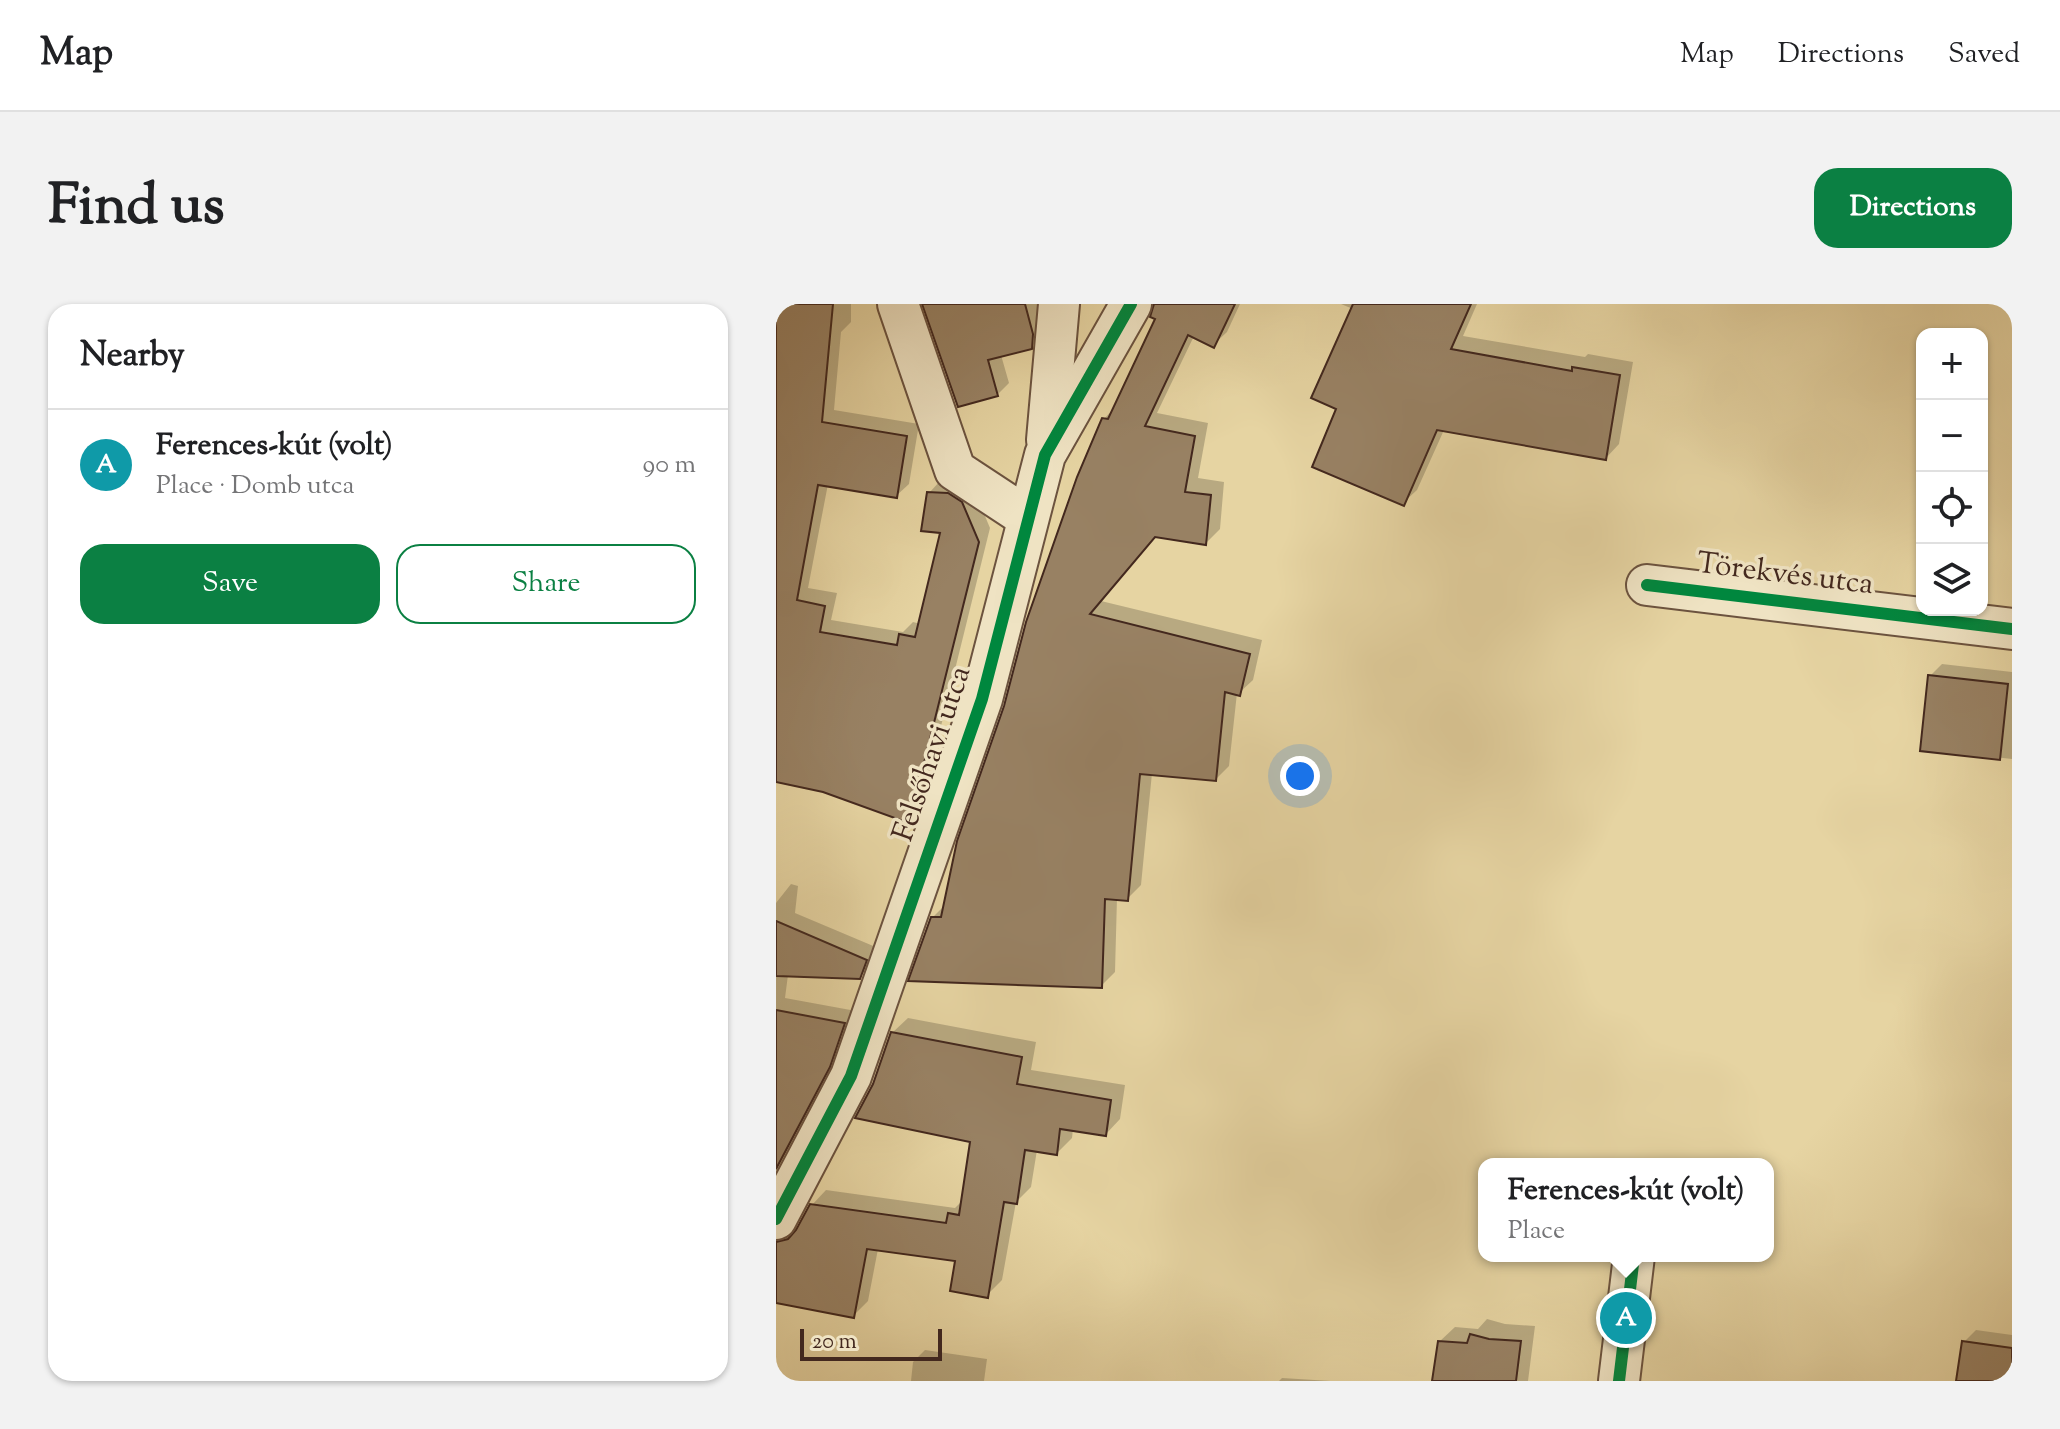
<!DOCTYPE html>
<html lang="en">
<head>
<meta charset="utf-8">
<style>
  :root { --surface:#fff; --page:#f2f2f2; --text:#202124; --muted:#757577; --line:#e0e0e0; --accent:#0b8043 }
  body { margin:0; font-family:"Sorts Mill Goudy",serif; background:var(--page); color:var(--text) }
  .controls { position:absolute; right:24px; top:24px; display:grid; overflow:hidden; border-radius:16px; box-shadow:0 2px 6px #0004 }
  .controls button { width:72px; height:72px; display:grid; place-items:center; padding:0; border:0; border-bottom:2px solid var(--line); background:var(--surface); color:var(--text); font:40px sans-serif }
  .scale { position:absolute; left:24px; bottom:20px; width:142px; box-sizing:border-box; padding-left:8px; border:4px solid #43281e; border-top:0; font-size:22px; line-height:28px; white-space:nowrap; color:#43281e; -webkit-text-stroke:6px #efe3c3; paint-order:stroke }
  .you { position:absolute; left:524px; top:472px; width:28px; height:28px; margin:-20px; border:6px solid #fff; border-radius:50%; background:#1a73e8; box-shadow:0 0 0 12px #1a73e833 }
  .badge { display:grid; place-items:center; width:52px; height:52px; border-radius:50%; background:var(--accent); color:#fff; font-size:26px; font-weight:700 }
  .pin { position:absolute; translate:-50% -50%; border:4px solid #fff; box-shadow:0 2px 8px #0006 }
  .popup { position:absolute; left:702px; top:854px; width:296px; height:104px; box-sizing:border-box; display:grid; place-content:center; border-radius:16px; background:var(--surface); filter:drop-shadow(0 2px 6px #0005); font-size:26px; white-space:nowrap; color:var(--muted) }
  .popup b { font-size:30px; color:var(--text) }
  .popup::after { content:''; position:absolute; left:50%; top:100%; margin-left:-16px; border:16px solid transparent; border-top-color:var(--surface) }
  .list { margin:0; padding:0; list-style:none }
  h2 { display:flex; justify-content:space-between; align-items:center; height:104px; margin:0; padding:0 32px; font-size:34px }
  h2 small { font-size:26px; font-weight:400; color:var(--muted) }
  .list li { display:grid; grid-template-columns:52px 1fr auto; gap:24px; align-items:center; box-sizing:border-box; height:112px; padding:0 32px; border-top:2px solid var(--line) }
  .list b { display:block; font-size:30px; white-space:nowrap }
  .list p { margin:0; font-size:26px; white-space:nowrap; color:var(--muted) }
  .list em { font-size:26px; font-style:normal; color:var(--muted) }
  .actions { display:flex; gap:16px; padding:24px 32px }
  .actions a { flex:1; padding:18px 0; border:2px solid var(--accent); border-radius:24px; text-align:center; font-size:28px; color:var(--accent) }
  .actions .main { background:var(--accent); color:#fff }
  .icon { flex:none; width:44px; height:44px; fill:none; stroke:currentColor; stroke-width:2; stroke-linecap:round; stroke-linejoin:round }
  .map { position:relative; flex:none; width:1236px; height:1077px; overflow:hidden; border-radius:24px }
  header { display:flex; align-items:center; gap:48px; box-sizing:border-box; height:112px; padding:0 40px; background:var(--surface); border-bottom:2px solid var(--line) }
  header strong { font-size:38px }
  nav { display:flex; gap:44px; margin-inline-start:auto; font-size:28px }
  .intro { display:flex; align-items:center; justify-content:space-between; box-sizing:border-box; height:192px; padding:0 48px }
  h1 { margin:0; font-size:56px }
  .button { padding:20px 36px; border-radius:24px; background:var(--accent); color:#fff; font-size:28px; font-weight:700 }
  main { display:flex; gap:48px; padding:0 48px }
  aside { flex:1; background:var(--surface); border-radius:24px; box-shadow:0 2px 6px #0004 }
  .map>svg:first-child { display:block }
  .shadow { fill:#0003 }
  .building { fill:#988163; stroke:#43281e; stroke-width:2 }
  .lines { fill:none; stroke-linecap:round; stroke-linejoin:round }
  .street-casing { stroke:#6c533f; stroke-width:44 }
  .street { stroke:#efe3c3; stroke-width:40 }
  .cycleway-casing { stroke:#efe3c3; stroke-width:17 }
  .cycleway { stroke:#00873e; stroke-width:12 }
  .labels { text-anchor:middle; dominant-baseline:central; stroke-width:7; stroke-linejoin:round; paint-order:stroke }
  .street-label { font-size:30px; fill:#43281e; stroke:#efe3c3 }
</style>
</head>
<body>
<header>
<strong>Map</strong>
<nav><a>Map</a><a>Directions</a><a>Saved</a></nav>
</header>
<div class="intro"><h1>Find us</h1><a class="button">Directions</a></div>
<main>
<aside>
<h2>Nearby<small></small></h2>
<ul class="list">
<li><span class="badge" style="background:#0f9aa8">A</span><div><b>Ferences-kút (volt)</b><p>Place · Domb utca</p></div><em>90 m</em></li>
</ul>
<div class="actions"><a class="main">Save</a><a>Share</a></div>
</aside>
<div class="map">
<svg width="1236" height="1077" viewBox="0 0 1236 1077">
  <rect width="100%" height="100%" fill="#e6d4a2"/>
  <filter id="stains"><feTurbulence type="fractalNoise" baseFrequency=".0025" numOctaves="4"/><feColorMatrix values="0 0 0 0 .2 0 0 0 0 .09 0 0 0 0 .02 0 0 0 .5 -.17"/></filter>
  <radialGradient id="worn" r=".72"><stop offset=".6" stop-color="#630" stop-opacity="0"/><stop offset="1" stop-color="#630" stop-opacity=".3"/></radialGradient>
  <g class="shadow">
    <path d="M 0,0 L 75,0 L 75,18 L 65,28 L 58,106 L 143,120 L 133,180 L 120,192 L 52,180 L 32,284 L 61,289 L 55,316 L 127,328 L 137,318 L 145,320 L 167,227 L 153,189 L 165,176 L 198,186 L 214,224 L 148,491 L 136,504 L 0,476 Z"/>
    <path d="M 148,0 L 264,0 L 267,31 L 255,43 L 225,51 L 233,79 L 221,91 Z"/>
    <path d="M 389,0 L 464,0 L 451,28 L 437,41 L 418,32 L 381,109 L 432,119 L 422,174 L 448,178 L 444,225 L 430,239 L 380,232 L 325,297 L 486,336 L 477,376 L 463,389 L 461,389 L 453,462 L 440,475 L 376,469 L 365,581 L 351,595 L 341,594 L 339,668 L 325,682 L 156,614 L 170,600 L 328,115 L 339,103 Z"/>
    <path d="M 565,0 L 701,0 L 687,32 L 809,53 L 812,50 L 857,58 L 843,140 L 830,154 L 668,126 L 641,186 L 627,199 L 563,104 L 577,5 Z"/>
    <path d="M 1166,360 L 1236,368 L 1236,455 L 1147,445 L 1154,372 Z"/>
    <path d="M 15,580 L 22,582 L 19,609 L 102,644 L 96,661 L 83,673 L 12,671 L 9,694 L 80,707 L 65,749 L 0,873 L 0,599 Z"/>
    <path d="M 132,714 L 260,738 L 255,766 L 349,781 L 344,815 L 330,830 L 297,825 L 296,834 L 281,849 L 261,846 L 255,883 L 240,898 L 226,976 L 211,991 L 181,955 L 102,945 L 92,997 L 77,1012 L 0,997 L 0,918 L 16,924 L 25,921 L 35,902 L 50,886 L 179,904 L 187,896 L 196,836 L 98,781 L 116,729 Z"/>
    <path d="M 711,1015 L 729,1020 L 759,1022 L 752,1077 L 658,1077 L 663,1038 L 679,1023 L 702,1025 Z"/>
    <path d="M 1200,1026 L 1236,1031 L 1236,1077 L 1182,1077 L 1188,1038 Z"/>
    <path d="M 149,1046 L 211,1055 L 208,1077 L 135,1077 L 137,1058 Z"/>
    <path d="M 506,1074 L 555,1077 L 503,1077 Z"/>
  </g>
  <g class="building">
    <path d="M 0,0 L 57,0 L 46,118 L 131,132 L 121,194 L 42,181 L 21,296 L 49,302 L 44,328 L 121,341 L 123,330 L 139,333 L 164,229 L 145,227 L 151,188 L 172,189 L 186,198 L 203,238 L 143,479 L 151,482 L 138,521 L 47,488 L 0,478 Z"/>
    <path d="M 146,0 L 249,0 L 257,30 L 256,45 L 212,56 L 222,92 L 182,103 Z"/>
    <path d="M 378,0 L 459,0 L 438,44 L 412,31 L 369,122 L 419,132 L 409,188 L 435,191 L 430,241 L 379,233 L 314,310 L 474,350 L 464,392 L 449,388 L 440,477 L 364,470 L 352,597 L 329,595 L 326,684 L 132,677 L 155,613 L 165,613 L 181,537 L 228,402 L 250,318 L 301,173 L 326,114 L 332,115 L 379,15 L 374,13 Z"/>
    <path d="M 577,0 L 695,0 L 675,45 L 796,67 L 796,63 L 844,71 L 830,156 L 661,126 L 628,202 L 536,163 L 560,105 L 535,94 Z"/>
    <path d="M 1152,371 L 1232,380 L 1224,456 L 1144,447 Z"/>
    <path d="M 0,617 L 91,656 L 84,675 L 0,672 Z"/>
    <path d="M 0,706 L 69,719 L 54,763 L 0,865 Z"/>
    <path d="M 115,728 L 246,753 L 241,780 L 335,796 L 330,832 L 284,825 L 281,851 L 249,846 L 241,900 L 228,898 L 212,994 L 174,987 L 179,957 L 91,945 L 78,1014 L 0,999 L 0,938 L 12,935 L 20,926 L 34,900 L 170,919 L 172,909 L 183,911 L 194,838 L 79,814 L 97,780 Z"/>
    <path d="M 694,1030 L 713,1035 L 745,1037 L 740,1077 L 656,1077 L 662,1037 L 691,1039 Z"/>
    <path d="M 1186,1037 L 1236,1044 L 1236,1077 L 1180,1077 Z"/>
  </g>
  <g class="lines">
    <defs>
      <g id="street">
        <path d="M 122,0 L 179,166 L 252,214"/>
        <path d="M 271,136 L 283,0"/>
        <path d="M 871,281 L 1236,325"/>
        <path d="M 0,915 L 75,772 L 206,395 L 269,151 L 355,0"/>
        <path d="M 843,1077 L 858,952"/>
      </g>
    </defs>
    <use href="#street" class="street-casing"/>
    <use href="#street" class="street"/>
    <defs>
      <g id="cycleway">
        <path d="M 871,281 L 1236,325"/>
        <path d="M 0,915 L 75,772 L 206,395 L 269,151 L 355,0"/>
        <path d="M 843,1077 L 858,952"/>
      </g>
    </defs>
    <use href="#cycleway" class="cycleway-casing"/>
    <use href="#cycleway" class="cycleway"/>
  </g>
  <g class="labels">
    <g class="street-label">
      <text transform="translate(1009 271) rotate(7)">Törekvés utca</text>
      <text transform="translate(157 450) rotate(-71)">Felsőhavi utca</text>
    </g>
  </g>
  <rect width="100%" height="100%" filter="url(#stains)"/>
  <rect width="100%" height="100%" fill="url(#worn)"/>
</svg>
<div class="controls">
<button>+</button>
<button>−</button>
<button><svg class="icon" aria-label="locate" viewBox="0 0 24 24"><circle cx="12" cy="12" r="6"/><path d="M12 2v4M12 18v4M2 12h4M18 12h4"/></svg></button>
<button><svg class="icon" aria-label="layers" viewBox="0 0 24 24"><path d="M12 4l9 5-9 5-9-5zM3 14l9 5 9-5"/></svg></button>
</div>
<div class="scale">20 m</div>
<div class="you"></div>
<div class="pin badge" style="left:850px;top:1014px;background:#0f9aa8">A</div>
<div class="popup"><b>Ferences-kút (volt)</b>Place</div>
</div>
</main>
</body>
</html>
